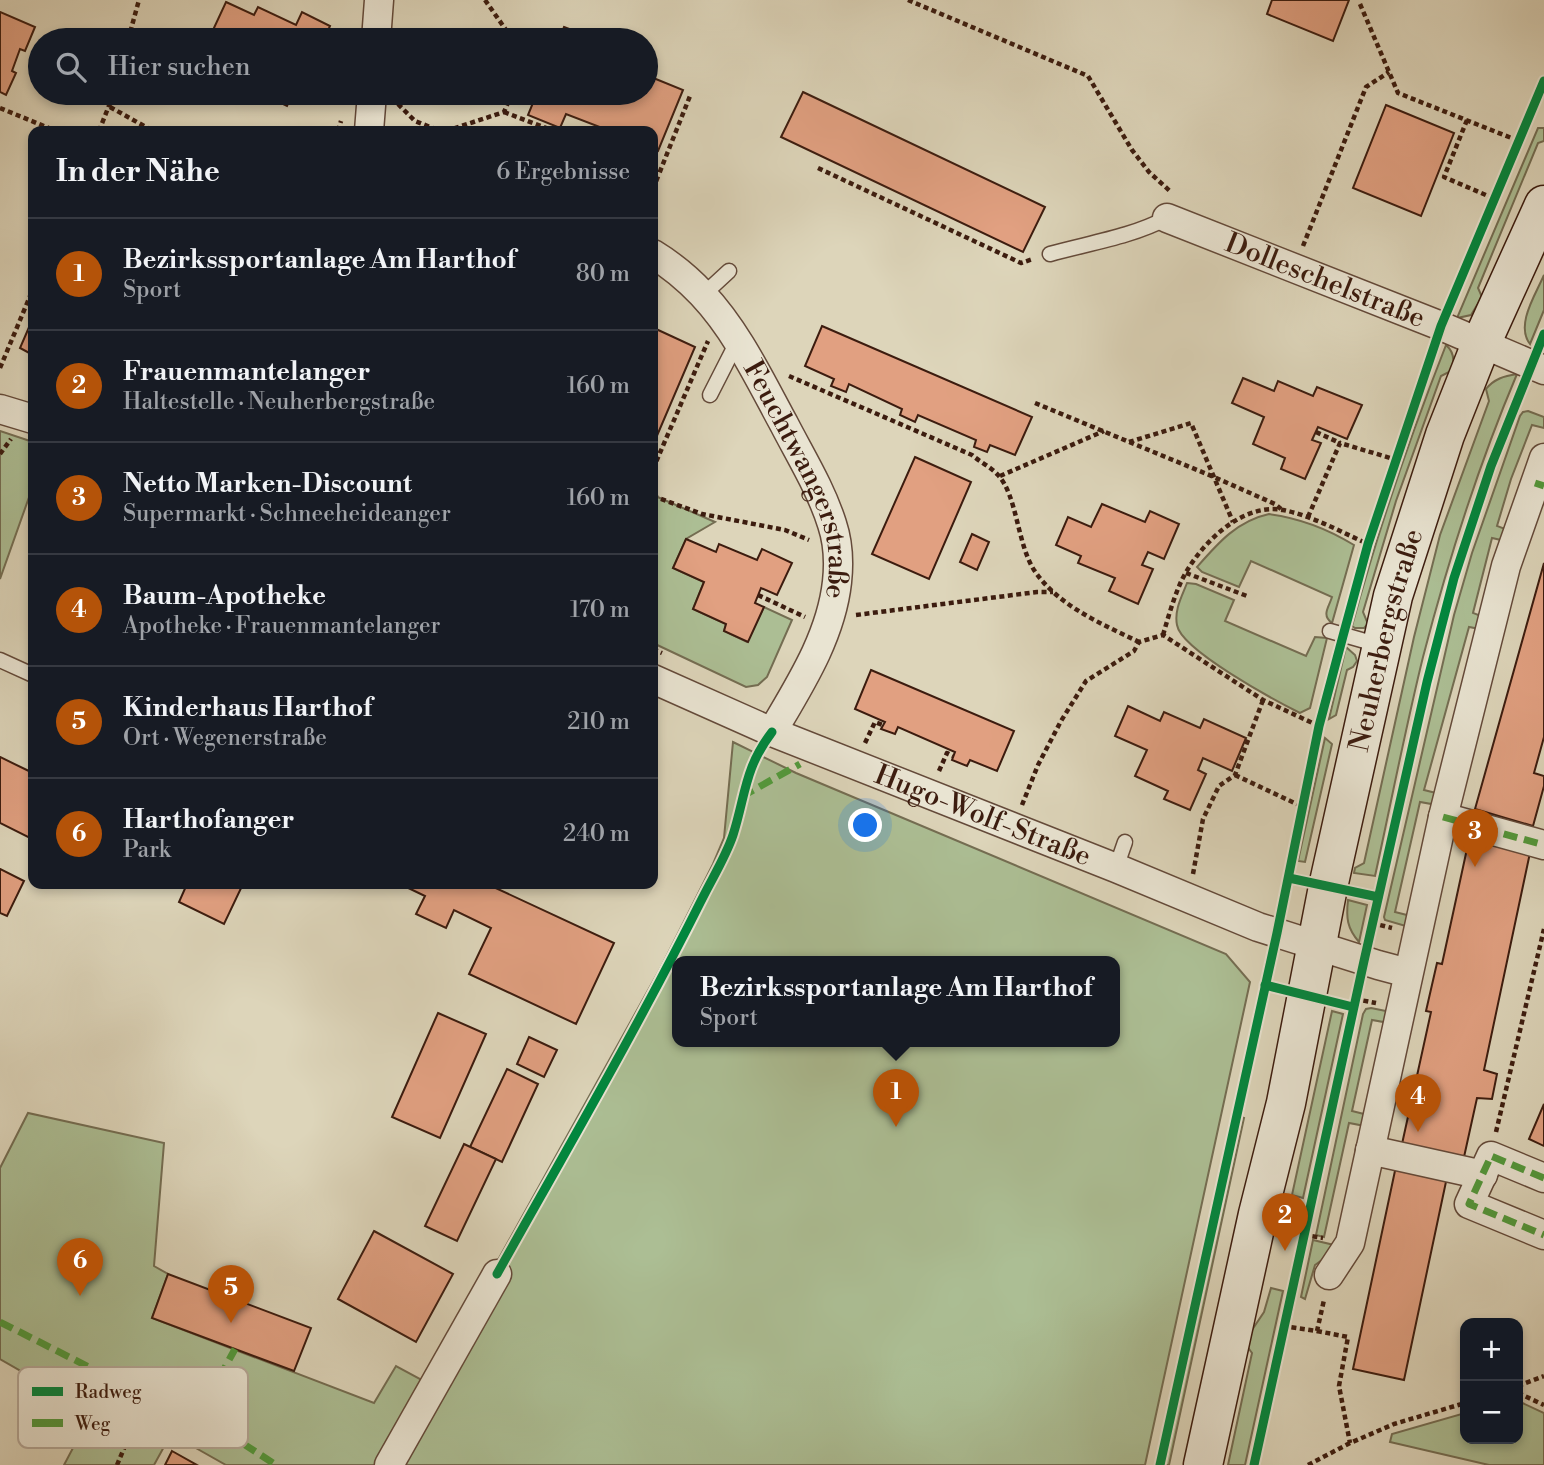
<!DOCTYPE html>
<html lang="de">
<head>
<meta charset="utf-8">
<style>
  :root { --surface:#171b24; --page:#242831; --text:#f1f3f6; --muted:#9ea1a6; --line:#363941; --accent:#b45309 }
  body { margin:0; font-family:"Libre Bodoni",serif; background:var(--page); color:var(--text) }
  .controls { position:absolute; right:21px; bottom:21px; display:grid; overflow:hidden; border-radius:14px; box-shadow:0 4px 10px #0003 }
  .controls button { width:63px; height:63px; display:grid; place-items:center; padding:0; border:0; border-bottom:2px solid var(--line); background:var(--surface); color:var(--text); font:35px sans-serif }
  .you { position:absolute; left:866px; top:826px; width:24px; height:24px; margin:-18px; border:5px solid #fff; border-radius:50%; background:#1a73e8; box-shadow:0 0 0 10px #1a73e833 }
  .badge { display:grid; place-items:center; width:46px; height:46px; border-radius:50%; background:var(--accent); color:#fff; font-size:23px; font-weight:700 }
  .pin { position:absolute; translate:-50% -58px; filter:drop-shadow(0 2px 4px #0008) }
  .pin::after { content:''; position:absolute; top:37px; width:24px; height:21px; background:inherit; clip-path:polygon(0 0,100% 0,50% 100%) }
  .popup { position:absolute; left:672px; top:956px; width:448px; height:91px; box-sizing:border-box; display:grid; place-content:center; border-radius:14px; background:var(--surface); filter:drop-shadow(0 2px 5px #0005); font-size:23px; white-space:nowrap; color:var(--muted) }
  .popup b { font-size:26px; color:var(--text) }
  .popup::after { content:''; position:absolute; left:50%; top:100%; margin-left:-14px; border:14px solid transparent; border-top-color:var(--surface) }
  .list { margin:0; padding:0; list-style:none }
  h2 { display:flex; justify-content:space-between; align-items:center; height:91px; margin:0; padding:0 28px; font-size:30px }
  h2 small { font-size:23px; font-weight:400; color:var(--muted) }
  .list li { display:grid; grid-template-columns:46px 1fr auto; gap:21px; align-items:center; box-sizing:border-box; height:112px; padding:0 28px; border-top:2px solid var(--line) }
  .list b { display:block; font-size:26px; white-space:nowrap }
  .list p { margin:0; font-size:23px; white-space:nowrap; color:var(--muted) }
  .list em { font-size:23px; font-style:normal; color:var(--muted) }
  .icon { flex:none; width:38px; height:38px; fill:none; stroke:currentColor; stroke-width:2; stroke-linecap:round; stroke-linejoin:round }
  .map { position:relative; flex:none; width:1544px; height:1465px; overflow:hidden }
  .search { position:absolute; background:var(--surface); box-shadow:0 4px 10px #0003; left:28px; top:28px; width:630px; height:77px; display:flex; align-items:center; gap:18px; box-sizing:border-box; padding:0 24px; border-radius:38px; color:var(--muted); font-size:26px }
  .panel { position:absolute; background:var(--surface); box-shadow:0 4px 10px #0003; left:28px; top:126px; width:630px; height:763px; border-radius:14px }
  .map>svg:first-child { display:block }
  .green { fill:#acbe94; stroke:#746d52; stroke-width:2; fill-rule:evenodd }
  .building { fill:#e1a081; stroke:#3c1c0f; stroke-width:2 }
  .lines { fill:none; stroke-linecap:round; stroke-linejoin:round }
  .lane-casing { stroke:#644a3a; stroke-width:17 }
  .street-casing { stroke:#644a3a; stroke-width:31 }
  .secondary-casing { stroke:#3c1c0f; stroke-width:41 }
  .path { stroke:#3c1c0f; stroke-width:4.5; stroke-dasharray:5 3.5; stroke-linecap:butt }
  .lane { stroke:#e9e4d2; stroke-width:14 }
  .street { stroke:#e9e4d2; stroke-width:28 }
  .secondary { stroke:#e9e4d2; stroke-width:38 }
  .quiet { stroke:#529a3c; stroke-width:7; stroke-dasharray:14 7; stroke-linecap:butt }
  .cycleway-casing { stroke:#e9e4d2; stroke-width:13 }
  .cycleway { stroke:#00873e; stroke-width:9 }
  .labels { text-anchor:middle; dominant-baseline:central; stroke-width:5; stroke-linejoin:round; paint-order:stroke }
  .street-label { font-size:28px; fill:#3c1c0f; stroke:#e9e4d2 }
  .key { fill:#e9e4d2; stroke:#b5a898; stroke-width:2 }
  .key-label { font-size:19px; fill:#3c1c0f }
</style>
</head>
<body>
<div class="map">
<svg width="1544" height="1465" viewBox="0 0 1544 1465">
  <rect width="100%" height="100%" fill="#ddd5ba"/>
  <filter id="stains"><feTurbulence type="fractalNoise" baseFrequency=".00286" numOctaves="4"/><feColorMatrix values="0 0 0 0 .2 0 0 0 0 .09 0 0 0 0 .02 0 0 0 .5 -.17"/></filter>
  <radialGradient id="worn" r=".72"><stop offset=".6" stop-color="#630" stop-opacity="0"/><stop offset="1" stop-color="#630" stop-opacity=".3"/></radialGradient>
  <g class="green">
    <path d="M 1538,128 L 1544,128 L 1544,141 L 1538,143 L 1478,288 L 1482,297 L 1471,315 L 1457,318 Z"/>
    <path d="M 1544,275 L 1544,310 L 1530,344 C 1515,325 1536,294 1544,275 Z"/>
    <path d="M 1446,345 C 1454,352 1455,361 1451,371 L 1441,376 L 1396,501 L 1363,612 L 1368,624 L 1364,628 L 1355,628 L 1352,626 C 1378,530 1410,437 1446,345 Z"/>
    <path d="M 1517,374 C 1478,466 1448,561 1423,657 C 1405,730 1391,803 1375,876 L 1354,873 L 1355,868 L 1364,863 L 1414,637 L 1440,535 L 1489,401 L 1486,389 C 1494,379 1504,376 1517,374 Z"/>
    <path d="M 1528,411 L 1544,417 L 1544,428 L 1532,425 L 1511,479 L 1497,526 L 1513,532 L 1510,542 L 1492,538 L 1473,613 L 1489,619 L 1485,630 L 1469,627 L 1424,790 L 1440,794 L 1437,805 L 1420,802 L 1395,912 L 1411,916 L 1409,927 L 1385,920 L 1384,917 L 1454,615 L 1472,553 L 1520,416 L 1523,412 Z"/>
    <path d="M 0,431 L 33,442 L 33,486 L 0,579 Z"/>
    <path d="M 653,495 L 715,522 L 686,539 L 673,568 L 704,582 L 693,609 L 726,624 L 724,631 L 747,642 L 764,607 L 792,620 L 767,677 L 758,685 L 746,687 L 653,643 Z"/>
    <path d="M 1269,514 C 1299,518 1328,529 1354,545 L 1332,623 C 1321,615 1329,607 1332,597 L 1251,561 L 1239,587 L 1202,572 L 1197,567 C 1218,543 1237,521 1269,514 Z"/>
    <path d="M 1187,583 L 1196,584 L 1234,600 L 1225,621 L 1306,656 L 1315,637 L 1327,638 L 1310,708 L 1300,713 C 1276,701 1181,650 1177,625 C 1174,610 1182,596 1187,583 Z"/>
    <path d="M 1346,647 L 1355,655 L 1357,661 L 1353,667 L 1347,670 L 1336,715 L 1329,719 Z"/>
    <path d="M 1325,738 L 1332,744 L 1305,862 L 1298,861 Z"/>
    <path d="M 733,742 L 796,773 L 1226,954 L 1250,982 L 1145,1465 L 226,1465 L 171,1434 L 154,1465 L 64,1465 L 92,1412 L 0,1359 L 0,1168 L 28,1113 L 164,1143 L 154,1266 L 168,1274 L 152,1318 L 374,1403 L 396,1366 L 429,1384 L 661,967 L 713,864 L 724,838 ZM 677,961 L 1115,961 L 1115,1041 L 677,1041 Z"/>
    <path d="M 1348,900 L 1367,905 L 1359,942 C 1347,928 1346,918 1348,900 Z"/>
    <path d="M 1371,1008 L 1391,1012 L 1389,1023 L 1372,1020 L 1352,1111 L 1368,1115 L 1365,1126 L 1349,1123 L 1324,1237 L 1316,1235 L 1363,1014 L 1366,1009 Z"/>
    <path d="M 1332,1011 L 1343,1014 L 1303,1198 L 1292,1195 Z"/>
    <path d="M 1238,1116 L 1244,1118 L 1169,1465 L 1162,1465 Z"/>
    <path d="M 1313,1240 L 1334,1245 L 1326,1257 L 1315,1265 L 1305,1299 L 1301,1297 Z"/>
    <path d="M 1271,1288 L 1283,1291 L 1245,1465 L 1228,1465 L 1252,1353 L 1246,1345 L 1252,1330 L 1264,1312 Z"/>
    <path d="M 1518,1401 L 1544,1413 L 1544,1465 L 1489,1465 L 1390,1442 L 1392,1434 L 1465,1413 L 1465,1439 L 1518,1439 Z"/>
  </g>
  <g class="building">
    <path d="M 1272,0 L 1349,0 L 1333,41 L 1267,14 Z"/>
    <path d="M 226,2 L 254,15 L 258,7 L 296,25 L 302,12 L 330,26 L 324,40 L 236,40 L 213,30 Z"/>
    <path d="M 0,12 L 35,27 L 25,51 L 20,49 L 12,71 L 16,73 L 6,95 L 0,92 Z"/>
    <path d="M 564,27 L 593,38 L 592,40 L 559,40 Z"/>
    <path d="M 646,75 L 683,90 L 658,151 L 653,149 L 653,131 L 610,131 L 566,114 L 560,128 L 528,115 L 537,93 L 646,93 Z"/>
    <path d="M 803,92 L 1045,207 L 1023,252 L 781,137 Z"/>
    <path d="M 260,93 L 293,93 L 287,106 Z"/>
    <path d="M 1386,105 L 1454,133 L 1421,216 L 1353,188 Z"/>
    <path d="M 33,318 L 33,355 L 20,348 Z"/>
    <path d="M 822,326 L 1032,417 L 1015,455 L 990,445 L 987,452 L 974,447 L 976,440 L 918,415 L 915,422 L 900,415 L 902,409 L 849,384 L 846,392 L 831,386 L 834,379 L 805,366 Z"/>
    <path d="M 656,329 L 695,347 L 653,445 L 653,336 Z"/>
    <path d="M 1243,378 L 1274,391 L 1278,381 L 1313,396 L 1317,387 L 1362,405 L 1347,439 L 1318,427 L 1312,440 L 1321,443 L 1305,479 L 1281,469 L 1285,458 L 1253,444 L 1264,417 L 1232,403 Z"/>
    <path d="M 915,457 L 971,482 L 929,579 L 872,554 Z"/>
    <path d="M 1102,504 L 1145,522 L 1150,511 L 1179,524 L 1164,559 L 1148,552 L 1142,565 L 1153,569 L 1138,604 L 1109,591 L 1115,578 L 1078,563 L 1081,556 L 1056,545 L 1068,517 L 1091,527 Z"/>
    <path d="M 972,534 L 989,542 L 977,570 L 960,562 Z"/>
    <path d="M 686,539 L 716,552 L 719,544 L 757,560 L 762,549 L 792,563 L 777,595 L 761,588 L 755,603 L 764,607 L 748,642 L 724,631 L 726,624 L 693,609 L 704,582 L 673,568 Z"/>
    <path d="M 1544,563 L 1544,737 L 1534,773 L 1544,776 L 1544,786 L 1533,826 L 1475,809 Z"/>
    <path d="M 871,670 L 1014,731 L 997,771 L 970,760 L 967,766 L 952,760 L 955,752 L 898,727 L 895,734 L 881,729 L 885,722 L 855,709 Z"/>
    <path d="M 1128,706 L 1160,721 L 1164,712 L 1200,728 L 1204,719 L 1246,738 L 1232,771 L 1203,758 L 1198,770 L 1206,774 L 1190,810 L 1164,799 L 1168,791 L 1135,776 L 1147,750 L 1115,736 Z"/>
    <path d="M 0,757 L 33,773 L 33,832 L 30,838 L 0,823 Z"/>
    <path d="M 1470,835 L 1531,848 L 1484,1070 L 1497,1074 L 1492,1099 L 1477,1098 L 1464,1157 L 1402,1144 L 1431,1012 L 1426,1011 L 1437,963 L 1442,964 Z"/>
    <path d="M 0,869 L 24,881 L 7,916 L 0,913 Z"/>
    <path d="M 187,884 L 243,884 L 224,924 L 179,902 Z"/>
    <path d="M 400,884 L 487,884 L 614,943 L 576,1024 L 469,974 L 491,928 L 454,910 L 446,928 L 416,914 L 425,896 Z"/>
    <path d="M 438,1013 L 486,1034 L 440,1138 L 392,1117 Z"/>
    <path d="M 529,1037 L 557,1050 L 544,1077 L 517,1064 Z"/>
    <path d="M 507,1069 L 538,1084 L 502,1162 L 470,1147 Z"/>
    <path d="M 1544,1104 L 1544,1146 L 1529,1139 Z"/>
    <path d="M 464,1144 L 496,1159 L 457,1241 L 425,1226 Z"/>
    <path d="M 1396,1166 L 1447,1177 L 1404,1380 L 1353,1369 Z"/>
    <path d="M 374,1231 L 453,1274 L 416,1342 L 338,1299 Z"/>
    <path d="M 168,1274 L 311,1328 L 294,1371 L 152,1318 Z"/>
    <path d="M 172,1451 L 197,1465 L 165,1465 Z"/>
  </g>
  <g class="lines">
    <defs>
      <g id="lane">
        <path d="M 1050,254 C 1089,243 1131,237 1167,218"/>
        <path d="M 703,295 L 729,271"/>
        <path d="M 710,395 L 737,342"/>
        <path d="M 1330,631 L 1379,645"/>
        <path d="M 0,660 L 33,675"/>
        <path d="M 1116,868 L 1125,842"/>
      </g>
      <g id="street">
        <path d="M 376,40 L 379,0"/>
        <path d="M 369,131 L 372,93"/>
        <path id="s1" d="M 1167,218 L 1441,326 L 1544,370"/>
        <path id="s2" d="M 653,254 C 671,265 687,278 702,294 C 737,331 760,380 784,424 C 801,457 821,489 832,524 C 838,542 839,564 837,582 C 831,637 799,686 772,732"/>
        <path d="M 0,409 L 33,419"/>
        <path id="s3" d="M 653,679 L 772,732 L 1116,868 L 1258,927 L 1378,965 L 1408,973"/>
        <path d="M 1443,817 L 1544,845"/>
        <path d="M 1370,1150 L 1483,1175"/>
        <path d="M 1544,1178 L 1491,1156 L 1469,1204 L 1544,1235"/>
        <path d="M 1329,1275 L 1350,1243 L 1443,817 L 1506,566 L 1544,458"/>
        <path d="M 389,1465 L 497,1274"/>
      </g>
      <g id="secondary">
        <path id="s4" d="M 1203,1465 L 1258,1214 L 1286,1103 L 1328,887 L 1393,596 L 1445,435 L 1481,344 L 1544,205"/>
      </g>
    </defs>
    <use href="#lane" class="lane-casing"/>
    <use href="#street" class="street-casing"/>
    <use href="#secondary" class="secondary-casing"/>
    <g class="path">
      <path d="M 485,0 L 513,40"/>
      <path d="M 908,0 L 1088,76 L 1132,150 L 1149,172 L 1171,192"/>
      <path d="M 1360,4 L 1398,93 L 1519,141"/>
      <path d="M 128,40 L 139,0"/>
      <path d="M 398,104 L 415,121 L 440,131"/>
      <path d="M 110,107 L 153,131"/>
      <path d="M 0,108 L 56,131"/>
      <path d="M 504,112 L 554,131"/>
      <path d="M 1467,120 L 1444,177 L 1495,199"/>
      <path d="M 99,131 L 114,93"/>
      <path d="M 338,131 L 341,121"/>
      <path d="M 446,131 L 504,112 L 512,93"/>
      <path d="M 818,168 L 1021,263 L 1033,259"/>
      <path d="M 653,171 L 659,174 L 690,96"/>
      <path d="M 653,189 L 659,174"/>
      <path d="M 1303,246 L 1366,87 L 1389,72"/>
      <path d="M 0,368 L 33,289"/>
      <path d="M 789,376 L 972,455 C 980,462 991,467 998,475 C 1017,495 1017,543 1034,570 C 1058,606 1102,624 1139,642"/>
      <path d="M 1035,403 L 1214,477 L 1275,504 L 1281,509"/>
      <path d="M 1316,432 L 1340,443"/>
      <path d="M 1129,442 L 1191,423 L 1233,522"/>
      <path d="M 0,454 L 11,439"/>
      <path d="M 653,469 L 708,341"/>
      <path d="M 1000,476 L 1104,431"/>
      <path d="M 653,496 L 702,514 L 785,530 L 809,540"/>
      <path d="M 1308,517 L 1340,443 L 1397,460"/>
      <path d="M 1186,573 L 1247,596"/>
      <path d="M 758,595 L 805,617"/>
      <path d="M 856,615 L 1037,592 L 1053,592"/>
      <path d="M 1163,635 C 1168,618 1173,600 1180,584 C 1196,548 1240,502 1283,510 C 1313,516 1341,532 1368,544"/>
      <path d="M 653,649 L 662,653"/>
      <path d="M 865,743 L 875,722 L 883,725"/>
      <path d="M 939,771 L 947,753 L 953,756"/>
      <path d="M 1235,775 L 1303,807"/>
      <path d="M 1022,805 L 1038,765 L 1061,721 L 1086,681 L 1134,651 L 1139,642 L 1163,635 L 1263,700 L 1319,726"/>
      <path d="M 1193,874 L 1203,819 L 1219,786 L 1235,775 L 1263,700"/>
      <path d="M 1372,923 L 1392,928"/>
      <path d="M 1355,999 L 1376,1003"/>
      <path d="M 1496,1132 L 1544,929"/>
      <path d="M 1304,1235 L 1323,1238"/>
      <path d="M 1283,1326 L 1317,1331 L 1324,1300"/>
      <path d="M 1317,1331 L 1348,1337 L 1339,1386 L 1350,1443"/>
      <path d="M 1518,1386 L 1544,1376"/>
      <path d="M 1518,1393 L 1544,1405"/>
      <path d="M 117,1465 L 146,1396"/>
      <path d="M 1308,1465 L 1350,1443 L 1394,1424 L 1465,1403"/>
    </g>
    <use href="#lane" class="lane"/>
    <use href="#street" class="street"/>
    <use href="#secondary" class="secondary"/>
    <g class="quiet">
      <path d="M 1535,483 L 1544,486"/>
      <path d="M 741,797 L 800,764"/>
      <path d="M 1443,817 L 1544,845"/>
      <path d="M 1544,1178 L 1491,1156 L 1469,1204 L 1544,1235"/>
      <path d="M 0,1322 L 146,1396 L 199,1415 L 276,1465"/>
      <path d="M 199,1415 L 235,1349"/>
    </g>
    <defs>
      <g id="cycleway">
        <path d="M 1289,878 L 1378,897"/>
        <path d="M 1265,985 L 1353,1007"/>
        <path d="M 497,1274 C 567,1149 639,1025 703,897 C 713,877 726,856 733,835 C 746,794 744,769 772,732"/>
        <path d="M 1160,1465 L 1277,933 L 1319,726 L 1343,636 L 1368,544 L 1441,326 L 1544,81"/>
        <path d="M 1254,1465 L 1364,961 L 1427,682 L 1454,578 L 1491,466 L 1544,334"/>
      </g>
    </defs>
    <use href="#cycleway" class="cycleway-casing"/>
    <use href="#cycleway" class="cycleway"/>
  </g>
  <g class="labels">
    <g class="street-label">
      <text stroke="none"><textPath href="#s1" startOffset="170">Dolleschelstraße</textPath></text>
      <text stroke="none"><textPath href="#s2" startOffset="276">Feuchtwangerstraße</textPath></text>
      <text stroke="none"><textPath href="#s4" startOffset="845">Neuherbergstraße</textPath></text>
      <text stroke="none"><textPath href="#s3" startOffset="357">Hugo-Wolf-Straße</textPath></text>
    </g>
  </g>
  <rect x="18" y="1367" width="230" height="81" rx="10" class="key"/>
  <rect x="32" y="1387" width="31" height="9" fill="#00873e"/>
  <rect x="32" y="1419" width="31" height="8" fill="#529a3c"/>
  <g class="key-label">
    <text x="75" y="1398">Radweg</text>
    <text x="75" y="1430">Weg</text>
  </g>
  <rect width="100%" height="100%" filter="url(#stains)"/>
  <rect width="100%" height="100%" fill="url(#worn)"/>
</svg>
<div class="controls">
<button>+</button>
<button>−</button>
</div>
<div class="you"></div>
<div class="pin badge" style="left:896px;top:1127px">1</div>
<div class="popup"><b>Bezirkssportanlage Am Harthof</b>Sport</div>
<div class="pin badge" style="left:1285px;top:1251px">2</div>
<div class="pin badge" style="left:1475px;top:867px">3</div>
<div class="pin badge" style="left:1418px;top:1132px">4</div>
<div class="pin badge" style="left:231px;top:1323px">5</div>
<div class="pin badge" style="left:80px;top:1296px">6</div>
<div class="search"><svg class="icon" aria-label="search" viewBox="0 0 24 24"><circle cx="10" cy="10" r="6"/><path d="M15 15l6 6"/></svg>Hier suchen</div>
<section class="panel">
<h2>In der Nähe<small>6 Ergebnisse</small></h2>
<ul class="list">
<li><span class="badge">1</span><div><b>Bezirkssportanlage Am Harthof</b><p>Sport</p></div><em>80 m</em></li>
<li><span class="badge">2</span><div><b>Frauenmantelanger</b><p>Haltestelle · Neuherbergstraße</p></div><em>160 m</em></li>
<li><span class="badge">3</span><div><b>Netto Marken-Discount</b><p>Supermarkt · Schneeheideanger</p></div><em>160 m</em></li>
<li><span class="badge">4</span><div><b>Baum-Apotheke</b><p>Apotheke · Frauenmantelanger</p></div><em>170 m</em></li>
<li><span class="badge">5</span><div><b>Kinderhaus Harthof</b><p>Ort · Wegenerstraße</p></div><em>210 m</em></li>
<li><span class="badge">6</span><div><b>Harthofanger</b><p>Park</p></div><em>240 m</em></li>
</ul>
</section>
</div>
</body>
</html>
